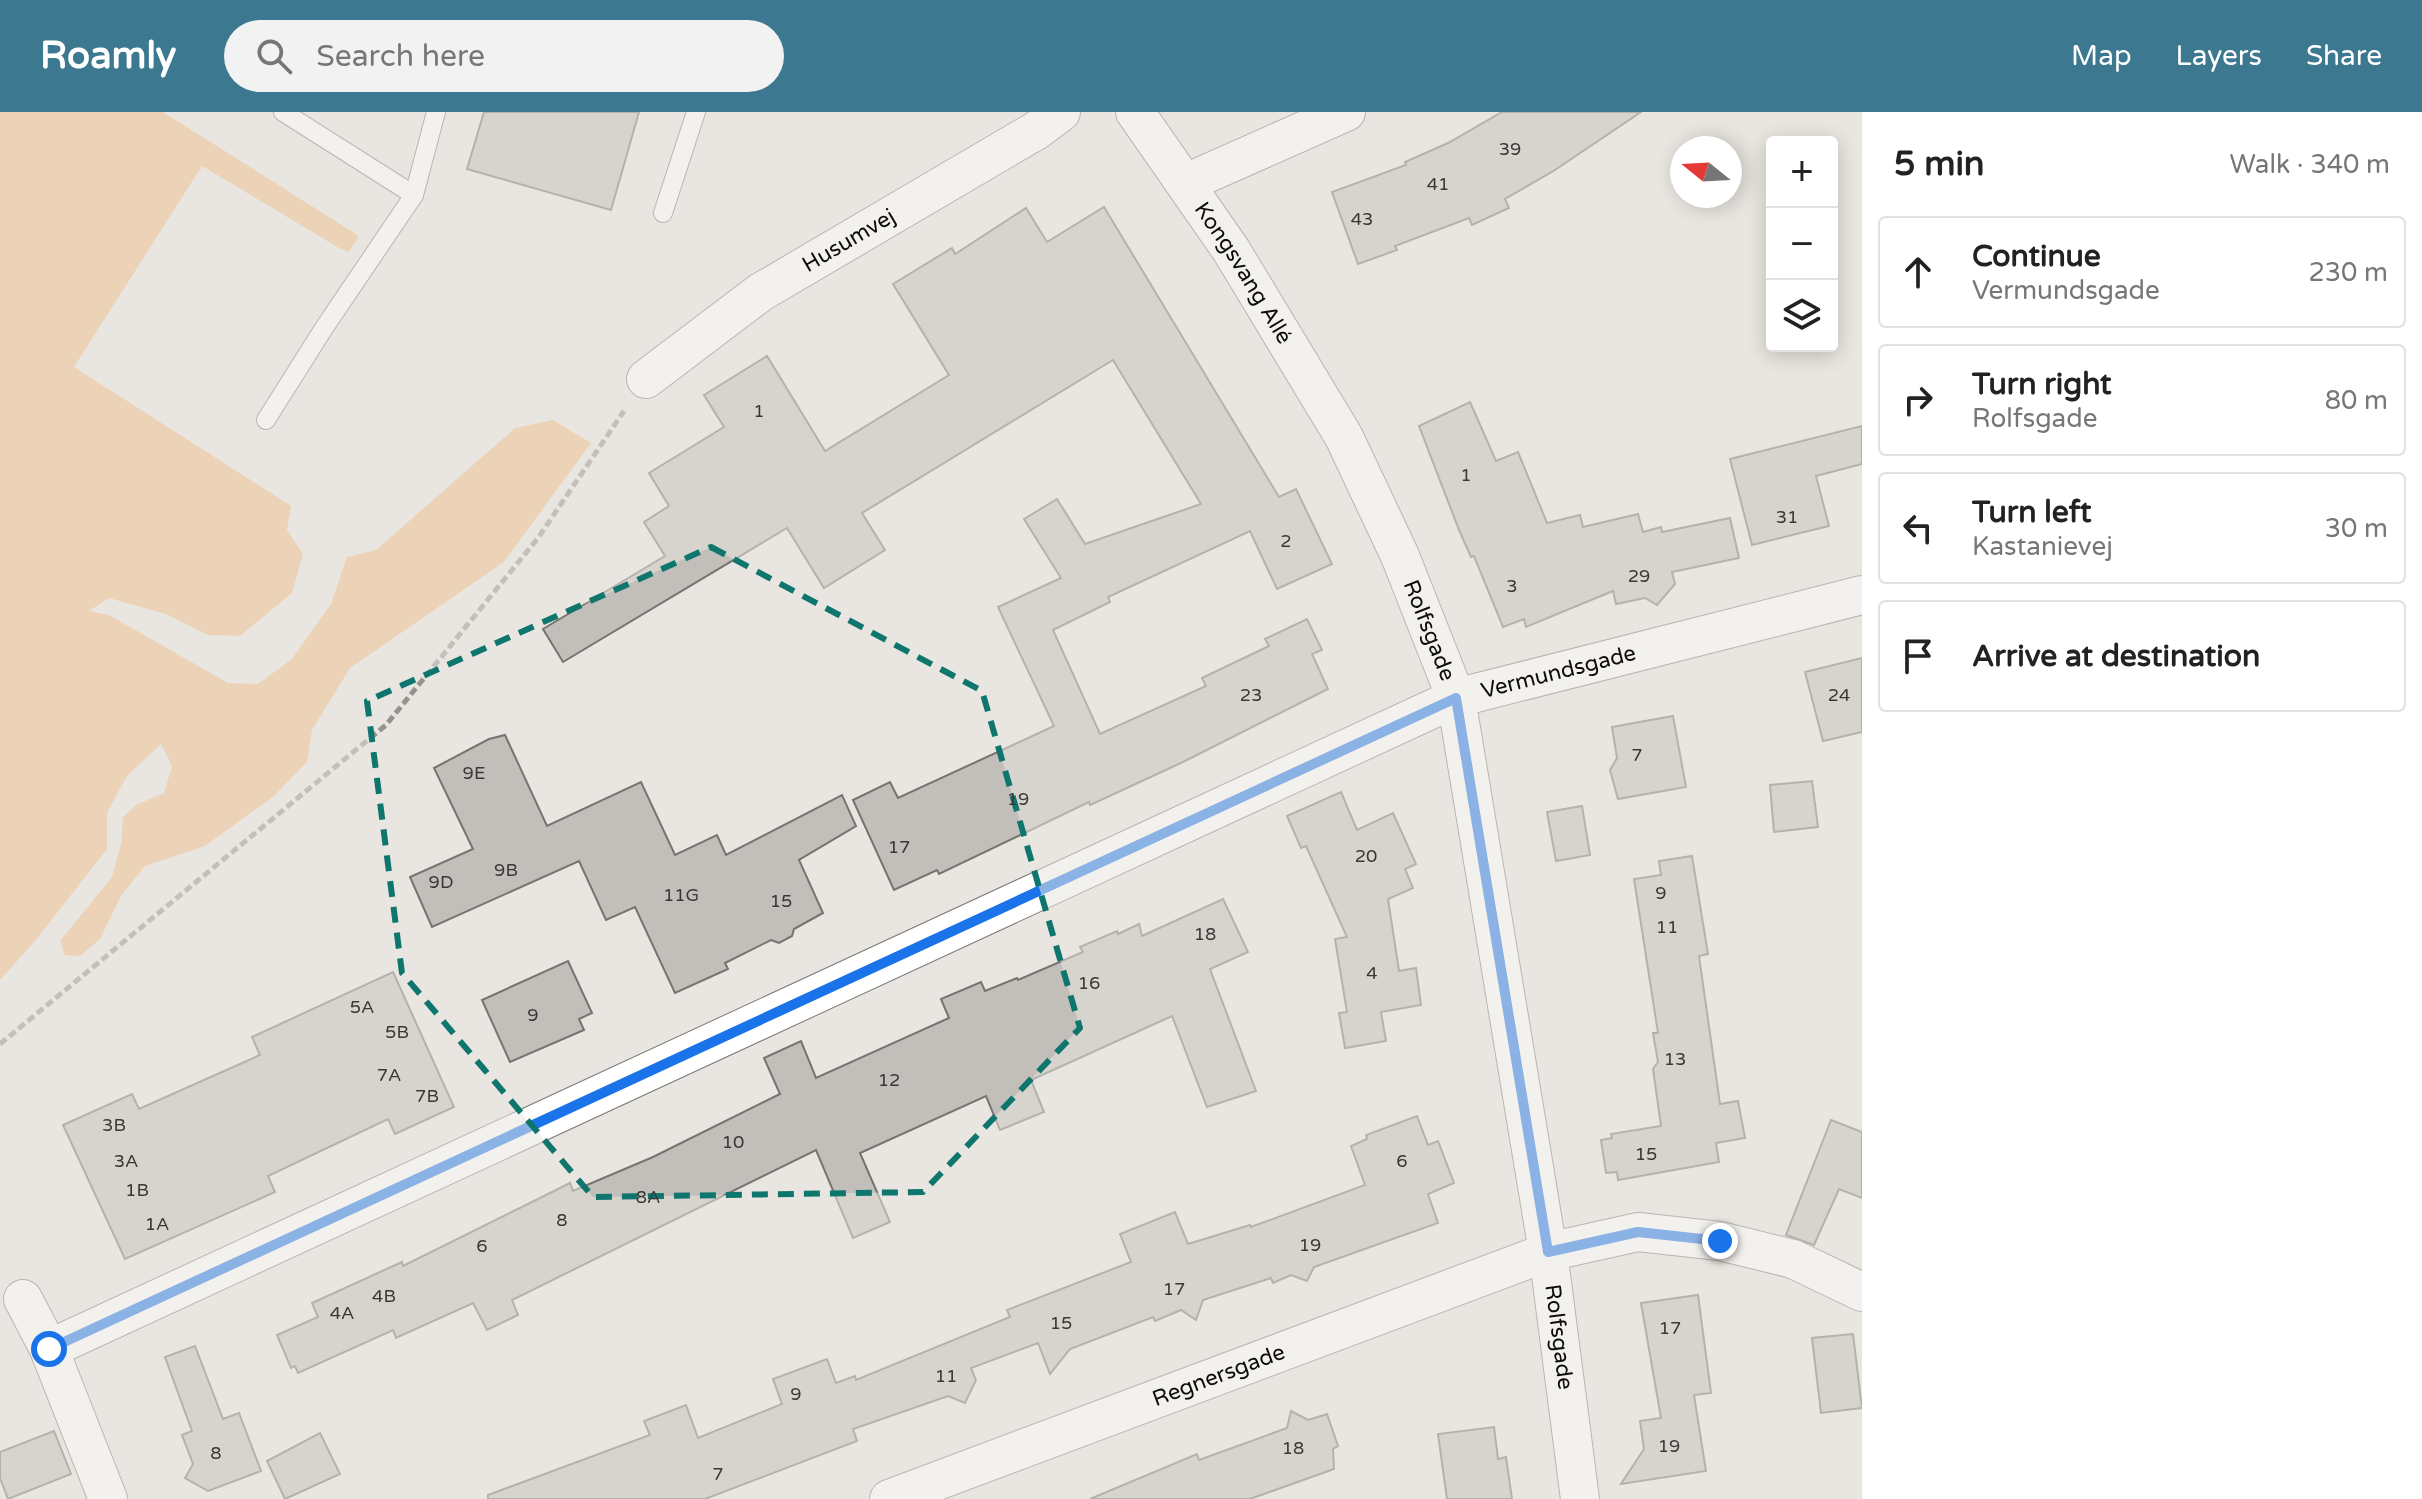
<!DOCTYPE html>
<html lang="en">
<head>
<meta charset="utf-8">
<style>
  :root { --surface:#fff; --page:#f2f2f2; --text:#222; --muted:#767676; --line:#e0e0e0; --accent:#3c788f }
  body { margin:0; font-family:"Varela Round",sans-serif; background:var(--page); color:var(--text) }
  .controls { position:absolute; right:24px; top:24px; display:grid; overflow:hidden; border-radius:8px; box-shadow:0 4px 20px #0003 }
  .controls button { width:72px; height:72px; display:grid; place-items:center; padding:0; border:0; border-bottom:2px solid var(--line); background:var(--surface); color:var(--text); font:40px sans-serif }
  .compass { position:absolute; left:1670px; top:24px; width:72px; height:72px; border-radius:50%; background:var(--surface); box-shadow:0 4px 20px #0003; rotate:288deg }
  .stop { position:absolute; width:24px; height:24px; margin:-18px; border:6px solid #1a73e8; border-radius:50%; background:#fff }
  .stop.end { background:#1a73e8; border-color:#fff; box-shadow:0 2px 8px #0008 }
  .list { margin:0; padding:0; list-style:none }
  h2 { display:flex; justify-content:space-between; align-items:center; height:104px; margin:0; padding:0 32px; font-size:34px }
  h2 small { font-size:26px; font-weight:400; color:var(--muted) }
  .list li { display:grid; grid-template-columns:52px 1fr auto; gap:24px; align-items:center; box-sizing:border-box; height:112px; margin:0 16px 16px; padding:0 16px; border:2px solid var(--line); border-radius:8px }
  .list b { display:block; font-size:30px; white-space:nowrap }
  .list p { margin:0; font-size:26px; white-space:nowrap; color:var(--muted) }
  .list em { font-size:26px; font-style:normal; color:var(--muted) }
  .icon { flex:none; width:44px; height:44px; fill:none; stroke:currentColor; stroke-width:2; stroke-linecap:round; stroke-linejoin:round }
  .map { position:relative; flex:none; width:1862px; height:1387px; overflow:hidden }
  header { display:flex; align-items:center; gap:48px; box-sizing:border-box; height:112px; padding:0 40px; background:var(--accent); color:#fff }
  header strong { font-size:38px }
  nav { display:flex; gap:44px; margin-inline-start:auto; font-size:28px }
  .search { width:560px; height:72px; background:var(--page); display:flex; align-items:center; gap:20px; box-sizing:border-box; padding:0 28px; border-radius:44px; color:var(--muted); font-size:30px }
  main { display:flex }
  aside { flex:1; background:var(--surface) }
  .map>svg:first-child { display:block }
  .green { fill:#f0bd87 }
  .building { fill:#c2beb9; stroke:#77736f; stroke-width:2 }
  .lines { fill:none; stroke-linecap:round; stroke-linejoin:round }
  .service-casing { stroke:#7f7b76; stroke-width:20 }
  .minor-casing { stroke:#7f7b76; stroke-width:40 }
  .path { stroke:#96938f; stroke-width:5; stroke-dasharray:8 4; stroke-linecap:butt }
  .service { stroke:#fff; stroke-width:18 }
  .minor { stroke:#fff; stroke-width:38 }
  .route { stroke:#1a73e8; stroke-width:10 }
  .marked { fill:none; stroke:#0f766e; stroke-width:6; stroke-dasharray:16 10; stroke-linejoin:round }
  .labels { text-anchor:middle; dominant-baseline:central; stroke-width:8; stroke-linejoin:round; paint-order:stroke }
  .number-label { font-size:18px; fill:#3a3836 }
  .street-label { font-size:22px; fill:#0d0c0a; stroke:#fff }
</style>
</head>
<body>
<header>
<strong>Roamly</strong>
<div class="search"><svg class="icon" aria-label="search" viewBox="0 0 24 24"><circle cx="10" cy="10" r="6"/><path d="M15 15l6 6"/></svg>Search here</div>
<nav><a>Map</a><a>Layers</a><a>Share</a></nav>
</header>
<main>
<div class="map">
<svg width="1862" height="1387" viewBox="0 0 1862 1387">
  <rect width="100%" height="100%" fill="#e9e5e0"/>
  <path class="green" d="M 0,0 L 163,0 L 359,124 L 349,140 L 339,136 L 202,54 L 74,255 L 291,394 L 287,418 L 303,442 L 292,481 L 240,524 L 208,523 L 166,502 L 109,486 L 89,499 L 109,503 L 228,571 L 258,572 L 292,547 L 331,492 L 347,445 L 376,438 L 515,316 L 553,308 L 591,331 L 504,450 L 350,556 L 312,618 L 307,650 L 274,684 L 205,734 L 145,754 L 121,784 L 100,827 L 80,844 L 65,843 L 60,829 L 112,765 L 121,732 L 123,705 L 136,693 L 164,681 L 172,654 L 161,632 L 127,664 L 107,701 L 107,737 L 35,829 L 0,868 Z"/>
  <g class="building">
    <path d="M 484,0 L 639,0 L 611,98 L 467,57 Z"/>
    <path d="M 1502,0 L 1641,0 L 1555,58 L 1505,87 L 1509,96 L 1472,113 L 1469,106 L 1395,134 L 1397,138 L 1358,152 L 1332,80 L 1406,53 L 1405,50 L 1448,31 Z"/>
    <path d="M 1104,95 L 1279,385 L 1296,377 L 1332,452 L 1277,477 L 1250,419 L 1108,485 L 1110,490 L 1053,518 L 1100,622 L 1206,574 L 1202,566 L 1269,534 L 1265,527 L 1307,507 L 1322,538 L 1312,542 L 1328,577 L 1183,650 L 1090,693 L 1089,690 L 939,762 L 937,758 L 894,778 L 853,688 L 890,670 L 898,686 L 1054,614 L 998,495 L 1061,466 L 1024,407 L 1057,387 L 1085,432 L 1201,392 L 1113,248 L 862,401 L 885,438 L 824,476 L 787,416 L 563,550 L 543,517 L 665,444 L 644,410 L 669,394 L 649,361 L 724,315 L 704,283 L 767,244 L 825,339 L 949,263 L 893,172 L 952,136 L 955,142 L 1026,96 L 1047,130 Z"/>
    <path d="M 1470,290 L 1496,349 L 1518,340 L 1547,411 L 1580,403 L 1583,415 L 1638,402 L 1643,420 L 1661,415 L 1662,420 L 1730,406 L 1739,446 L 1672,460 L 1675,472 L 1657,493 L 1645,486 L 1616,492 L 1613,479 L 1526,515 L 1524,507 L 1503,515 L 1474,444 L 1471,445 L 1459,418 L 1419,314 Z"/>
    <path d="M 1862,314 L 1862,352 L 1816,364 L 1829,414 L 1752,433 L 1730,347 Z"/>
    <path d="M 1862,546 L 1862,620 L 1823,629 L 1805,560 Z"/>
    <path d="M 1673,604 L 1686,675 L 1618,687 L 1610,658 L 1617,646 L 1612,615 Z"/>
    <path d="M 505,623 L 547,714 L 641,670 L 675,743 L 717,723 L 726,743 L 842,683 L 856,714 L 799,748 L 823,801 L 794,817 L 792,824 L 779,831 L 771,828 L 725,851 L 728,857 L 675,881 L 635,795 L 606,808 L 579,749 L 432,815 L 410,765 L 473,737 L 434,656 L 489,627 Z"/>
    <path d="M 1812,669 L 1818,715 L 1774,720 L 1770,673 Z"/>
    <path d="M 1341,680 L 1357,718 L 1393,701 L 1416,752 L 1405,757 L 1413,776 L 1388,787 L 1399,859 L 1416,856 L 1421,893 L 1381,900 L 1386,929 L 1345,936 L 1339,901 L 1347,900 L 1335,827 L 1347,825 L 1306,734 L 1301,736 L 1287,704 Z"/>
    <path d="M 1582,694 L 1590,743 L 1556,749 L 1547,700 Z"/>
    <path d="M 1692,744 L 1708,842 L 1699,844 L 1720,992 L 1738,989 L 1745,1026 L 1716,1031 L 1719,1050 L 1618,1068 L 1617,1060 L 1606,1061 L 1601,1028 L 1612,1026 L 1611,1022 L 1661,1014 L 1653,957 L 1658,950 L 1653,921 L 1658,921 L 1634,767 L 1661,763 L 1659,749 Z"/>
    <path d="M 1223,787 L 1248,840 L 1210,857 L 1256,979 L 1207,995 L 1172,904 L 1031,968 L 1044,1000 L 1000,1018 L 986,984 L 860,1041 L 890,1110 L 853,1126 L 816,1038 L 512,1188 L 518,1203 L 487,1218 L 473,1191 L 396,1226 L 393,1218 L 298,1261 L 295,1254 L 291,1256 L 277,1223 L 318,1205 L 312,1191 L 402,1150 L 403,1154 L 570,1071 L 573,1079 L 653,1045 L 780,982 L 764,946 L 801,929 L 816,966 L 949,906 L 941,887 L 981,870 L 985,879 L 1017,866 L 1018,868 L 1083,840 L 1080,835 L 1117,819 L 1118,822 L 1139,812 L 1142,824 Z"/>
    <path d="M 568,849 L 592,901 L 579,907 L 584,918 L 510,950 L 482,888 Z"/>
    <path d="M 393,860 L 454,995 L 395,1022 L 388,1007 L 268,1064 L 275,1080 L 125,1147 L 63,1013 L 132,982 L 139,997 L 260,943 L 252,925 Z"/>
    <path d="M 1417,1004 L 1428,1033 L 1438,1029 L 1454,1071 L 1428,1082 L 1438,1111 L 1314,1155 L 1307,1169 L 1291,1163 L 1273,1171 L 1271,1166 L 1203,1188 L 1196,1208 L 1181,1198 L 1155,1209 L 1153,1205 L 1070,1237 L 1050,1262 L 1038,1231 L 971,1256 L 976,1268 L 965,1291 L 948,1284 L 853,1317 L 857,1329 L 705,1387 L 488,1387 L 488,1383 L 650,1323 L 644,1309 L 686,1293 L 698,1326 L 782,1292 L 773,1267 L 827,1247 L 836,1271 L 855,1264 L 856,1268 L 1010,1205 L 1007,1198 L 1131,1150 L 1120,1122 L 1175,1100 L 1188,1132 L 1250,1113 L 1251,1115 L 1365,1073 L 1351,1034 L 1367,1027 L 1366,1023 Z"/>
    <path d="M 1831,1008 L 1862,1020 L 1862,1086 L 1839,1077 L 1814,1133 L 1786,1123 Z"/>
    <path d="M 1698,1183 L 1711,1281 L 1694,1283 L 1706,1359 L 1621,1372 L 1644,1337 L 1640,1309 L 1661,1306 L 1641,1191 Z"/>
    <path d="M 1853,1222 L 1862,1296 L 1821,1301 L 1812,1226 Z"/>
    <path d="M 195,1234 L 223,1307 L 239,1301 L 261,1359 L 208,1379 L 185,1366 L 193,1352 L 182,1323 L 192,1319 L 165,1245 Z"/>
    <path d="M 1291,1299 L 1308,1308 L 1327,1302 L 1338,1334 L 1333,1337 L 1334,1357 L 1250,1387 L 1090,1387 L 1197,1342 L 1199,1348 L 1287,1316 Z"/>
    <path d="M 1494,1315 L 1498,1347 L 1506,1345 L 1512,1387 L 1447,1387 L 1438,1322 Z"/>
    <path d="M 54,1319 L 71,1362 L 8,1387 L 0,1366 L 0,1340 Z"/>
    <path d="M 320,1321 L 340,1362 L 285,1387 L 267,1349 Z"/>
  </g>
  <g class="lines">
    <defs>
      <g id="service">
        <path d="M 283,0 L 414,83"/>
        <path d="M 663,101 L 696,0"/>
        <path d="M 266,308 L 324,216 L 414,83 L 436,0"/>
      </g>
      <g id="minor">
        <path id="s1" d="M 1135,0 L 1231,138 L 1344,325 L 1400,444 L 1456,586 L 1548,1140 L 1580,1387"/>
        <path d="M 1186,71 L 1346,0"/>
        <path id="s2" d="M 646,267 L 761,180 L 1037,18 L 1061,0"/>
        <path d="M 23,1187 L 49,1237 L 108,1387"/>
        <path id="s3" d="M 49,1237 L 1456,586 L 1862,483"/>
        <path id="s4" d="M 889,1387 L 1548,1140 L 1638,1120 L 1720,1129 L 1793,1147 L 1862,1180"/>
      </g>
    </defs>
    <use href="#service" class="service-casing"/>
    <use href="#minor" class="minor-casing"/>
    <path class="path" d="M 0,932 L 386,613 L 538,426 L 624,299"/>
    <use href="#service" class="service"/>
    <use href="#minor" class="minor"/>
  </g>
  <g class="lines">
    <path class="route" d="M 49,1237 L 1456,586 L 1548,1140 L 1638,1120 L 1720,1129"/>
  </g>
  <path d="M0 0H1862V1387H0ZM 711,435 L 982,579 L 1080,916 L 923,1080 L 593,1085 L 402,861 L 367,589 Z" fill="#e9e5e0" fill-opacity=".55" fill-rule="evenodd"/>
  <path class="marked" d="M 711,435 L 982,579 L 1080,916 L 923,1080 L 593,1085 L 402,861 L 367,589 Z"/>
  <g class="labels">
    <g class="number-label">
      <text x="1510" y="37">39</text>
      <text x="1438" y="72">41</text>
      <text x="1362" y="107">43</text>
      <text x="759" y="299">1</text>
      <text x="1466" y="363">1</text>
      <text x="1787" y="405">31</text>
      <text x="1286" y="429">2</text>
      <text x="1639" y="464">29</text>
      <text x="1512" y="474">3</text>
      <text x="1251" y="583">23</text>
      <text x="1839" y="583">24</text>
      <text x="1637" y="643">7</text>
      <text x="474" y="661">9E</text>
      <text x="1018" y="687">19</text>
      <text x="899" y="735">17</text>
      <text x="1366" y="744">20</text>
      <text x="506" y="758">9B</text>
      <text x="441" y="770">9D</text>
      <text x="1661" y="781">9</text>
      <text x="681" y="783">11G</text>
      <text x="781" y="789">15</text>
      <text x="1667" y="815">11</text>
      <text x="1205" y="822">18</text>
      <text x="1372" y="861">4</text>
      <text x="1089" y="871">16</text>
      <text x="362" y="895">5A</text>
      <text x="533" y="903">9</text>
      <text x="397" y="920">5B</text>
      <text x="1675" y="947">13</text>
      <text x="389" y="963">7A</text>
      <text x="889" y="968">12</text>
      <text x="427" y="984">7B</text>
      <text x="114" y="1013">3B</text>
      <text x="733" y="1030">10</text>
      <text x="1646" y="1042">15</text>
      <text x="126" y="1049">3A</text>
      <text x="1402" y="1049">6</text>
      <text x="137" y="1078">1B</text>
      <text x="648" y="1085">8A</text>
      <text x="562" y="1108">8</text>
      <text x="157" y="1112">1A</text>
      <text x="1310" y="1133">19</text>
      <text x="482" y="1134">6</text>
      <text x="1174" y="1177">17</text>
      <text x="384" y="1184">4B</text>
      <text x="342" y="1201">4A</text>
      <text x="1061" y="1211">15</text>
      <text x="1670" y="1216">17</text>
      <text x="946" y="1264">11</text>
      <text x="796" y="1282">9</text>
      <text x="1669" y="1334">19</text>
      <text x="1293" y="1336">18</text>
      <text x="216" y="1341">8</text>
      <text x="718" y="1362">7</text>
    </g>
    <g class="street-label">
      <text stroke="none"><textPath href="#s2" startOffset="246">Husumvej</textPath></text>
      <text stroke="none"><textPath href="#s1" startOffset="194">Kongsvang Allé</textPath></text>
      <text stroke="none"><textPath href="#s1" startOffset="598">Rolfsgade</textPath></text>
      <text stroke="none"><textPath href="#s3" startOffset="1656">Vermundsgade</textPath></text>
      <text stroke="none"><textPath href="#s1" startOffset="1318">Rolfsgade</textPath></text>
      <text stroke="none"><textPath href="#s4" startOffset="352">Regnersgade</textPath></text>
    </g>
  </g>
</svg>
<div class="controls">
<button>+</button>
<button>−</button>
<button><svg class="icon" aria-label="layers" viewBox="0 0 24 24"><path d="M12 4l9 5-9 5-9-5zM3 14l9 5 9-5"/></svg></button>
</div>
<svg class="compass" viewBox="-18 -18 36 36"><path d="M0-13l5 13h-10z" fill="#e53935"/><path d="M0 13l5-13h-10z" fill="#767676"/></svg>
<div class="stop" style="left:49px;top:1237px"></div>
<div class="stop end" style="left:1720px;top:1129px"></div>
</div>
<aside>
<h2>5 min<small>Walk · 340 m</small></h2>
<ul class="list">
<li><svg class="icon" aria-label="ahead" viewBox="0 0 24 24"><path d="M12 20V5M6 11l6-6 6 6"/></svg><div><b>Continue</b><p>Vermundsgade</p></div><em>230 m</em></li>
<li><svg class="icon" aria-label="right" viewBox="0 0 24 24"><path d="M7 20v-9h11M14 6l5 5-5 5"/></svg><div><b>Turn right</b><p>Rolfsgade</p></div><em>80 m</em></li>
<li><svg class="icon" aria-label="left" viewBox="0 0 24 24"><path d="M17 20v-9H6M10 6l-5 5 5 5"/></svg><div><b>Turn left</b><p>Kastanievej</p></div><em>30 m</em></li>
<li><svg class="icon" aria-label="arrive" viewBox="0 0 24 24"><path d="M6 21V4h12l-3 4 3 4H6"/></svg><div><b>Arrive at destination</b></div></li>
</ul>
</aside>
</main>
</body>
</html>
